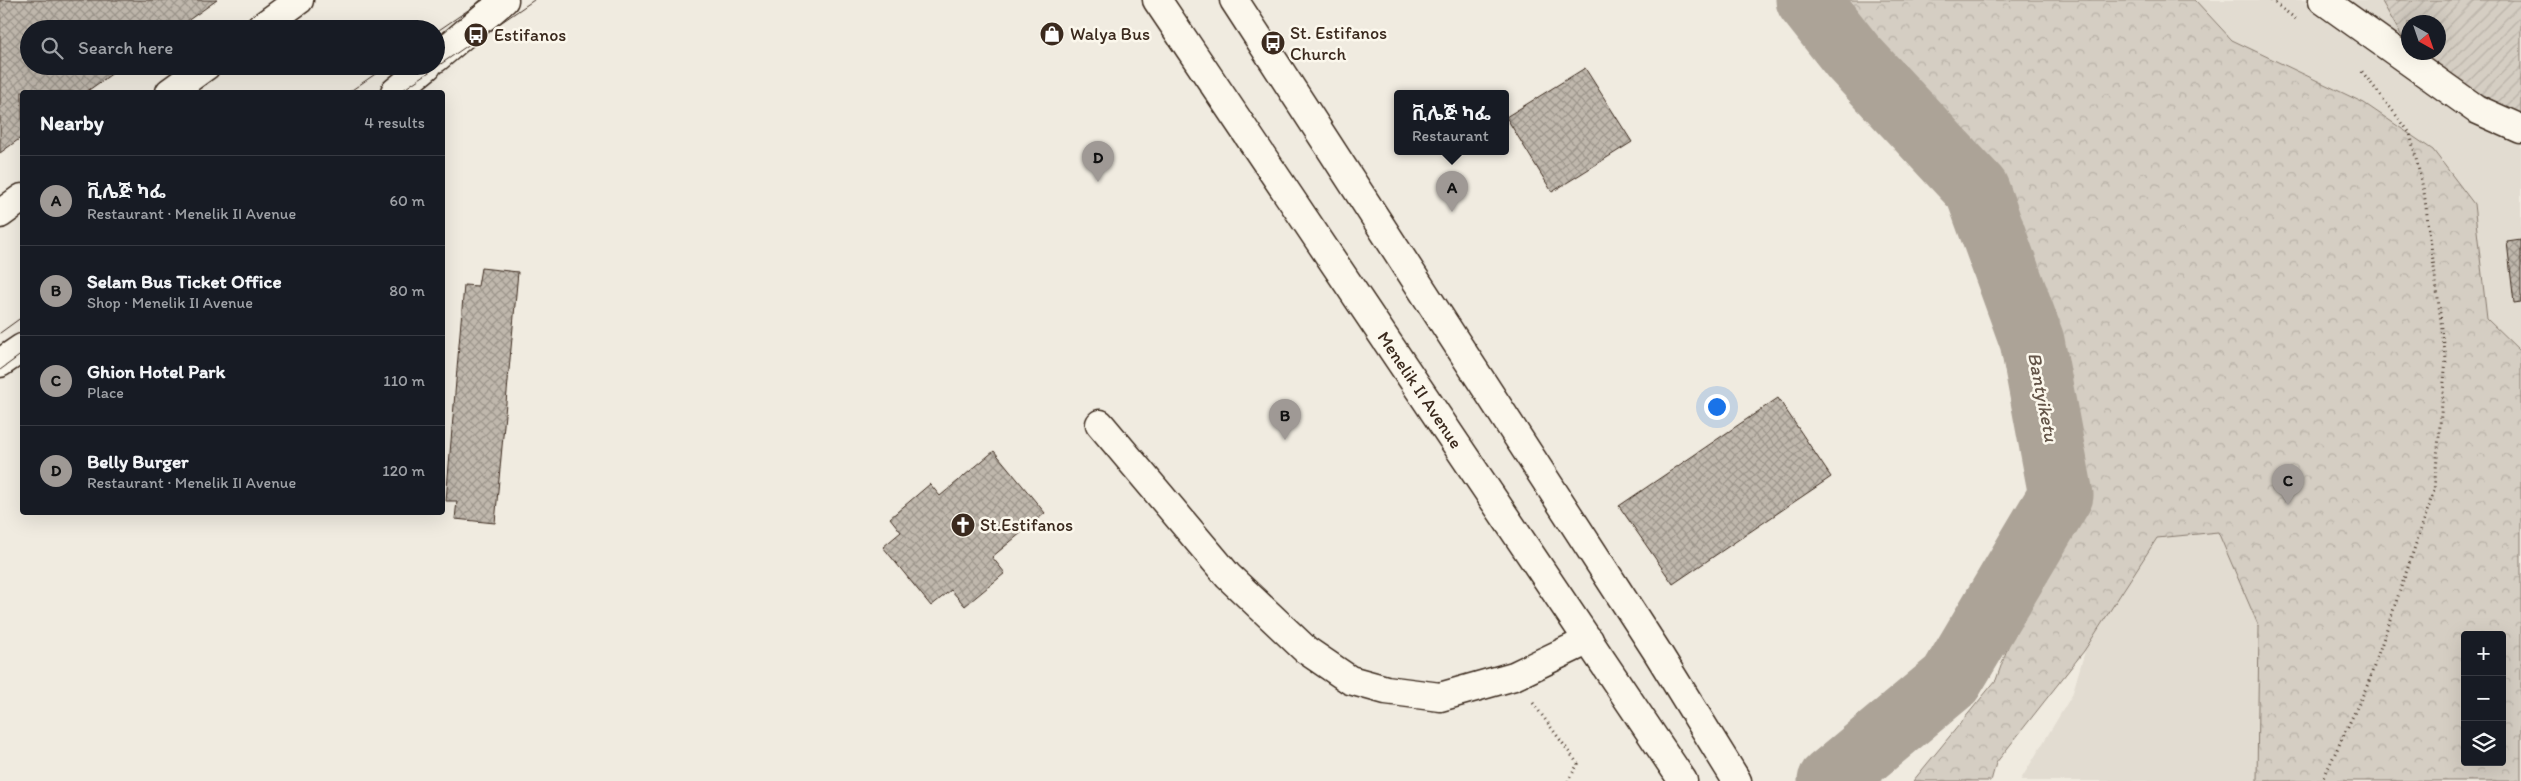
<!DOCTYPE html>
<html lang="en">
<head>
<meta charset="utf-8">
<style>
  :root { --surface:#171b24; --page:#242831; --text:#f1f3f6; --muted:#9ea1a6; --line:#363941; --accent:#9f9995 }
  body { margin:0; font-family:Itim,"Noto Sans Ethiopic",sans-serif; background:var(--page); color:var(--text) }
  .controls { position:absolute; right:15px; bottom:15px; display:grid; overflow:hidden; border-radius:5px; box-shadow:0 5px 20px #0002 }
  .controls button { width:45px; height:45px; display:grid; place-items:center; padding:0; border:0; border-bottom:1px solid var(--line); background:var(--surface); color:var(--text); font:25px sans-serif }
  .compass { position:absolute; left:2401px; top:15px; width:45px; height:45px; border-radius:50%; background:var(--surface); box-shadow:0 5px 20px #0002; rotate:140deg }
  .you { position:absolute; left:1716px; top:406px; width:18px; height:18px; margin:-12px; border:4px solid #fff; border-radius:50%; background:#1a73e8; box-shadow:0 0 0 8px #1a73e833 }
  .badge { display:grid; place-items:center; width:32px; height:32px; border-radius:50%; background:var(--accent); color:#111; font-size:16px; font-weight:700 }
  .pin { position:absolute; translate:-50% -41px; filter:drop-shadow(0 1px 2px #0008) }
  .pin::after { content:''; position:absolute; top:26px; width:18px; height:15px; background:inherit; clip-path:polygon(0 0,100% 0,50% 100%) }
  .popup { position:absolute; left:1394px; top:90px; width:115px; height:65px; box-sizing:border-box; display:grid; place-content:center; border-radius:5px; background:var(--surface); filter:drop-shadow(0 1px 4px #0005); font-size:16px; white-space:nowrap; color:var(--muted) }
  .popup b { font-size:19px; color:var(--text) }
  .popup::after { content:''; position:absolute; left:50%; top:100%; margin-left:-10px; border:10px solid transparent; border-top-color:var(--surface) }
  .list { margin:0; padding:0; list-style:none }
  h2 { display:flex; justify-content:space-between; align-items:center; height:65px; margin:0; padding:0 20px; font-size:21px }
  h2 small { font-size:16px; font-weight:400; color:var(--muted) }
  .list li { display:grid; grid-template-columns:32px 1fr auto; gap:15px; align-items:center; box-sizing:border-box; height:90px; padding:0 20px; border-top:1px solid var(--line) }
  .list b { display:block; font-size:19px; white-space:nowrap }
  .list p { margin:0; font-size:16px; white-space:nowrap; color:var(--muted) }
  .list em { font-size:16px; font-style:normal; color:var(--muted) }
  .icon { flex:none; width:28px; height:28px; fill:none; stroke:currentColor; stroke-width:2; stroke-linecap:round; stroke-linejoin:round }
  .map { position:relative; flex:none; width:2521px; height:781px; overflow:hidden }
  .search { position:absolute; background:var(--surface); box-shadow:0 5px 20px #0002; left:20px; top:20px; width:425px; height:55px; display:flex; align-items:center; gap:12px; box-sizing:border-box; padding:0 18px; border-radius:28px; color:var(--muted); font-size:19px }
  .panel { position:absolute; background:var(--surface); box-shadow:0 5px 20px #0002; left:20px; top:90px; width:425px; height:425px; border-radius:5px }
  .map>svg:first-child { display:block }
  .built { fill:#e2dcd1; fill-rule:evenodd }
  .forest { fill:url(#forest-crowns); stroke:#887c70; fill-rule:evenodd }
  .garden { fill:url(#garden-furrows); stroke:#887c70 }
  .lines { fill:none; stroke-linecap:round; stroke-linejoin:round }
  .river { stroke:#aca397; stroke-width:65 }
  .building { fill:url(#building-cross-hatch); stroke:#3b2a1e }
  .minor-casing { stroke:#3b2a1e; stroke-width:31 }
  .major-casing { stroke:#3b2a1e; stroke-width:31 }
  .path { stroke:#3b2a1e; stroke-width:3; stroke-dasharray:1 4; stroke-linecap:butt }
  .minor { stroke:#fbf7ec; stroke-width:28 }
  .major { stroke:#fbf7ec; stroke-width:28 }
  .tram { stroke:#3b2a1e; stroke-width:1 }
  .labels { text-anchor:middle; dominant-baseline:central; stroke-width:5; stroke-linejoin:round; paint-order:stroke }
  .poi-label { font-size:18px; fill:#3b2a1e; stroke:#fbf7ec; text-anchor:start }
  .street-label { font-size:18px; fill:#3b2a1e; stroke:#fbf7ec }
  .water-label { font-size:19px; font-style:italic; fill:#635448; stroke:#fbf7ec }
</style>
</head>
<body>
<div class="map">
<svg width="2521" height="781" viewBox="0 0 2521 781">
  <defs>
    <pattern id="forest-crowns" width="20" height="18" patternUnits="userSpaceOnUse" patternTransform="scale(1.25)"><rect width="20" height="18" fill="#d5cec3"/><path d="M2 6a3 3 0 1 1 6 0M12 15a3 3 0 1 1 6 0" fill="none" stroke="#b8b1a7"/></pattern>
    <pattern id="garden-furrows" width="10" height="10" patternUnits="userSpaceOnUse" patternTransform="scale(1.25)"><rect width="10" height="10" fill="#d5cec3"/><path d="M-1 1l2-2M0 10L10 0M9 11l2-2" fill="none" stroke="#b8b1a7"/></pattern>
    <pattern id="building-cross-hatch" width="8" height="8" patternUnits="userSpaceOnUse" patternTransform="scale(1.25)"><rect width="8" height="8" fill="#c0b8ad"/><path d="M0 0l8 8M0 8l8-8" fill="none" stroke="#9d968c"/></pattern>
  </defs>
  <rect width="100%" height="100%" fill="#f0ebe0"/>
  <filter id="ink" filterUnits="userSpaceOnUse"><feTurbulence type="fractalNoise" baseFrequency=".02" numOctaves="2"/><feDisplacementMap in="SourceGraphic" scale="10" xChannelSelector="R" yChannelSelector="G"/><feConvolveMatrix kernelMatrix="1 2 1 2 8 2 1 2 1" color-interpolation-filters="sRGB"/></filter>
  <g filter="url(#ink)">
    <path class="built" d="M 1892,0 L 2521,0 L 2521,781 L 2020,781 L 2072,695 L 2126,513 ZM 2408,22 L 2438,22 L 2438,52 L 2408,52 ZM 2465,635 L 2502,635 L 2502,762 L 2465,762 Z"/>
    <path class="forest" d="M 1809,0 L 2195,0 L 2232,40 L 2364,103 L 2433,150 L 2474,204 L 2487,319 L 2521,352 L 2521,781 L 2257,781 L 2259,627 L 2218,532 L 2157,538 L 2084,651 L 1996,763 L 1991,781 L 1913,781 L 1996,680 L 2046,540 L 2057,400 L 1995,254 L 1905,146 L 1832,42 ZM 2465,635 L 2502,635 L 2502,762 L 2465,762 Z"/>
    <path class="garden" d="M 2381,0 L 2521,0 L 2521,115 L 2416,60 L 2412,53 L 2438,52 L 2438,22 L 2408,22 L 2408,47 Z"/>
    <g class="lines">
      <path class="river" d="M 1808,0 L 1853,57 L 1977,190 L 2032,341 L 2061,495 L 1951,680 L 1830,781"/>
    </g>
    <g class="building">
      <path d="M 0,0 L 217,0 L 176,29 L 29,29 L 29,66 L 123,66 L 86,92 L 22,92 L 22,137 L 0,153 Z"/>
      <path d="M 1585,68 L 1632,142 L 1552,192 L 1506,117 Z"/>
      <path d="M 2521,240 L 2521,302 L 2514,303 L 2507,242 Z"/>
      <path d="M 481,268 L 518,272 L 495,523 L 455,519 L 457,501 L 446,501 L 464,285 L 478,286 Z"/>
      <path d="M 1778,398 L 1831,477 L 1673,584 L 1619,506 Z"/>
      <path d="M 994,451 L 1045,513 L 992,557 L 1005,573 L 965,606 L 951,590 L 931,606 L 883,547 L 901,532 L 890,518 L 930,484 L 940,496 Z"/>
    </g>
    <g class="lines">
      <defs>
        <g id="minor">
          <path d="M 2323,0 L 2476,109 L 2521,129"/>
          <path d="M 1100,424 L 1228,576 L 1306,650 L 1350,680 L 1386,690 L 1440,697 L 1514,676 L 1589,640"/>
        </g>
        <g id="major">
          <path d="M 1157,0 L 1683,781"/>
          <path d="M 1234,0 L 1656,650 L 1737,781"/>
          <path d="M 259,29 L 299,0"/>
          <path d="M 436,58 L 504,0"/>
          <path d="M 170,92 L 206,66"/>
          <path d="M 395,92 L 427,66"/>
          <path d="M 0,214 L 22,198"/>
          <path d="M 0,363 L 22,348"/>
        </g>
      </defs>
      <use href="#minor" class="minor-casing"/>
      <use href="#major" class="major-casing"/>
      <g class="path">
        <path d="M 2271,0 L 2296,19"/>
        <path d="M 1533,703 L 1578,764 L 1568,781"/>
        <path d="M 2322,781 L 2368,684 L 2434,491 L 2446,359 L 2424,192 L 2410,133 L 2360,69"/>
      </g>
      <use href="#minor" class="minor"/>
      <use href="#major" class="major"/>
      <g class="tram">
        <path d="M 436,32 L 483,0"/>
        <path d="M 349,92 L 387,66"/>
        <path d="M 400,92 L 534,0"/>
        <path d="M 0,333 L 22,317"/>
        <path d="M 0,370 L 22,354"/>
      </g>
    </g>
  </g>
  <defs>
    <symbol id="shop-disc" viewBox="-11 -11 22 22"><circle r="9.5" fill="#3b2a1e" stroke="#fbf7ec"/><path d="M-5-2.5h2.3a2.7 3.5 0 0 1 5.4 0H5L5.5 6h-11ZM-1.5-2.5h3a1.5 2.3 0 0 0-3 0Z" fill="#fff"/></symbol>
    <symbol id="bus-disc" viewBox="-11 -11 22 22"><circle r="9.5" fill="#3b2a1e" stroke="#fbf7ec"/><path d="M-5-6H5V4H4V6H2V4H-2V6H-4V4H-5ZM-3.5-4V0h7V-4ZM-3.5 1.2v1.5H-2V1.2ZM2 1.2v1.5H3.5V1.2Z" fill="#fff"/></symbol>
    <symbol id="church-disc" viewBox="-11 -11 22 22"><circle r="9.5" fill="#3b2a1e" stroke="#fbf7ec"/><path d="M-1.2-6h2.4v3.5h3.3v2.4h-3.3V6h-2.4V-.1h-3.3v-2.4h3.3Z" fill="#fff"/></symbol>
  </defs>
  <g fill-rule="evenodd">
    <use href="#shop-disc" x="1038" y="20" width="28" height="28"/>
    <use href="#bus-disc" x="462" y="21" width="28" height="28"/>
    <use href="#bus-disc" x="1259" y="29" width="28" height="28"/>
    <use href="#church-disc" x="949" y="511" width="28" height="28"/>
  </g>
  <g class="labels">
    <g class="poi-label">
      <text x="1290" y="33">St. Estifanos<tspan x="1290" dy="21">Church</tspan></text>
      <text x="1070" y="34">Walya Bus</text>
      <text x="494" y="35">Estifanos</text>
      <text x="980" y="525">St.Estifanos</text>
    </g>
    <g class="street-label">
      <text transform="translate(1420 390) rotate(56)">Menelik II Avenue</text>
    </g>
    <g class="water-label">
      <text transform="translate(2043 397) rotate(79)">Bantyiketu</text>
    </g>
  </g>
</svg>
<div class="controls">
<button>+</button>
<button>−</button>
<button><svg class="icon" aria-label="layers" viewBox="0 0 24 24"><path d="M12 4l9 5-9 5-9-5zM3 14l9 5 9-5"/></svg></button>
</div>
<svg class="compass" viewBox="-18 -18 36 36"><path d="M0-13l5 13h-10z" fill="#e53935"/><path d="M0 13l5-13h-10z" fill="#9ea1a6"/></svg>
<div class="you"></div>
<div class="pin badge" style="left:1452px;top:212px">A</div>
<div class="popup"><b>ቪሌጅ ካፌ</b>Restaurant</div>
<div class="pin badge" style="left:1285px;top:440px">B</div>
<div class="pin badge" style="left:2288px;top:505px">C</div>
<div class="pin badge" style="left:1098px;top:182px">D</div>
<div class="search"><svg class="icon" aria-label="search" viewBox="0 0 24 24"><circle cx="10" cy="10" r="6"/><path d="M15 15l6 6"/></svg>Search here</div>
<section class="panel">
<h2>Nearby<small>4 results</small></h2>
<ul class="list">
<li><span class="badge">A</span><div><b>ቪሌጅ ካፌ</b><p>Restaurant · Menelik II Avenue</p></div><em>60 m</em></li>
<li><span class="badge">B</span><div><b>Selam Bus Ticket Office</b><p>Shop · Menelik II Avenue</p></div><em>80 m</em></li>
<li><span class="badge">C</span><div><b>Ghion Hotel Park</b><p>Place</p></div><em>110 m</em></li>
<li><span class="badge">D</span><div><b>Belly Burger</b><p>Restaurant · Menelik II Avenue</p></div><em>120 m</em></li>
</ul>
</section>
</div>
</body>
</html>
